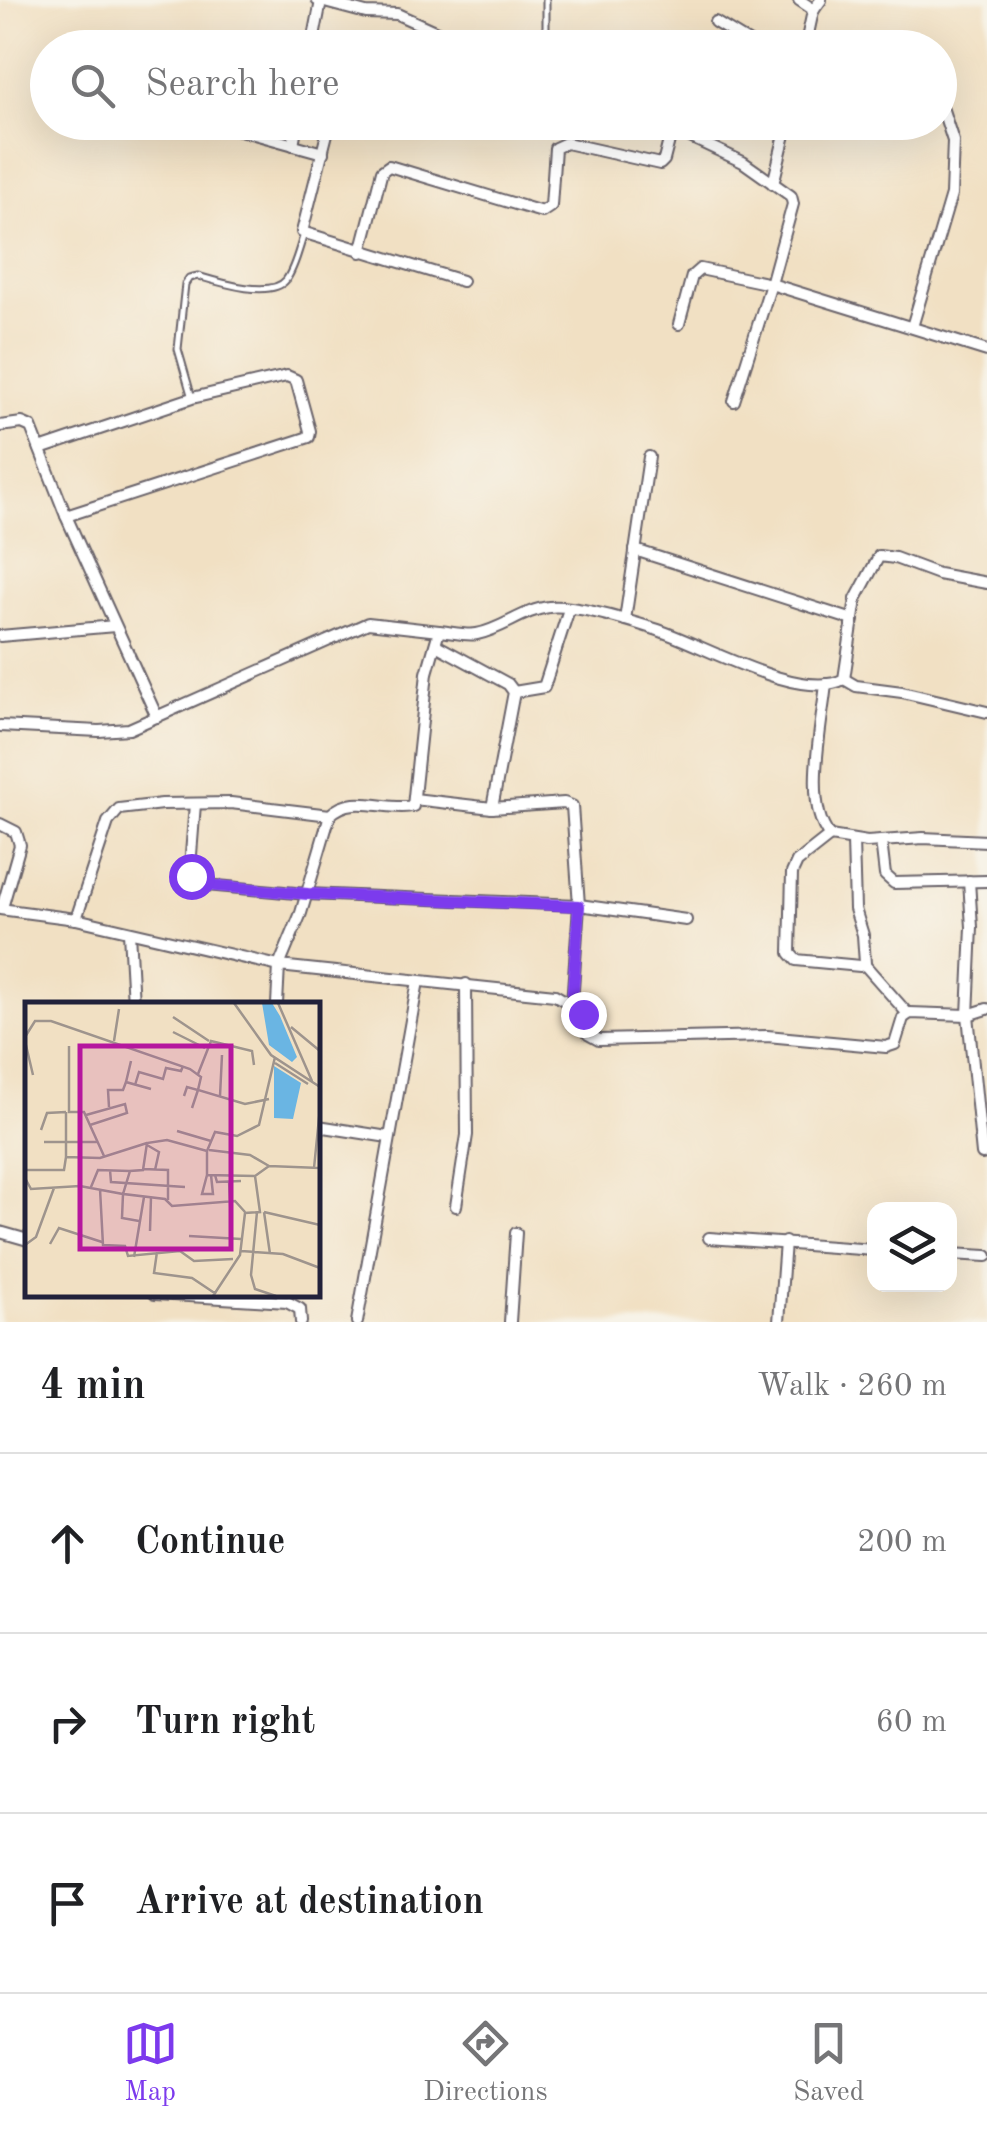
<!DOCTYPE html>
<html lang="en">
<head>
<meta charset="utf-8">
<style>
  :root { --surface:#fff; --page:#f2f2f2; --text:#202124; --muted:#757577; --line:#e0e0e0; --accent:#7c3aed }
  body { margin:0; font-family:"Old Standard TT",serif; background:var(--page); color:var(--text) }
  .controls { position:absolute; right:30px; bottom:30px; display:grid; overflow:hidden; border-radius:20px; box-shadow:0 10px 40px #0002 }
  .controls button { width:90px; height:90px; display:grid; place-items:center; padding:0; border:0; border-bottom:2px solid var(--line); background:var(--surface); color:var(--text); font:50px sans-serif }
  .stop { position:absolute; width:30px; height:30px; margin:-22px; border:8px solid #7c3aed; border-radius:50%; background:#fff }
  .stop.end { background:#7c3aed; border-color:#fff; box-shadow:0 2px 10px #0008 }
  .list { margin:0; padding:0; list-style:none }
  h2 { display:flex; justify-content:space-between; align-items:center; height:130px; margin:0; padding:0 40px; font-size:42px }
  h2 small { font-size:32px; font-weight:400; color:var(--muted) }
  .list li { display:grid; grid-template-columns:65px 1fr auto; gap:30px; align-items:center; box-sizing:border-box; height:180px; padding:0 40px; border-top:2px solid var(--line) }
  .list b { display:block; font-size:38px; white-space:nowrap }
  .list em { font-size:32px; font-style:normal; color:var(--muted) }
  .icon { flex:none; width:55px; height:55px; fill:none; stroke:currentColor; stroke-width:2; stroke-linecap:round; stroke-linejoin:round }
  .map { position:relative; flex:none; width:987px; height:1322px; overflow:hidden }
  .search { position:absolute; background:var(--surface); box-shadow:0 10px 40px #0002; left:30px; right:30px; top:30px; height:110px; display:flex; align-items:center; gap:25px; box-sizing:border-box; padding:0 35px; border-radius:55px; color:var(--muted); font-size:38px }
  .sheet { height:670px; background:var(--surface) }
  nav { display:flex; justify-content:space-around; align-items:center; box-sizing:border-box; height:140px; border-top:2px solid var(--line); background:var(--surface); font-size:28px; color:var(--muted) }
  nav a { display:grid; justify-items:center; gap:5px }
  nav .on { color:var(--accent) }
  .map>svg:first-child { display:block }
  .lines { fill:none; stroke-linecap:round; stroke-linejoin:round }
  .service-casing { stroke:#6a646b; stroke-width:9 }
  .minor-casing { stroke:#6a646b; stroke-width:14 }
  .service { stroke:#fff; stroke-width:5 }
  .minor { stroke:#fff; stroke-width:10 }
  .route { stroke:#7c3aed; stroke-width:12 }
  .inset-road { fill:none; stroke:#9e948d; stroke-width:2.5 }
  .view { fill:#b5179e; fill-opacity:0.15; stroke:#b5179e; stroke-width:5 }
  .inset-edge { fill:none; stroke:#22223b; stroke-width:5 }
</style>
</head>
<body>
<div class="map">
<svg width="987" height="1322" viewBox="0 0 987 1322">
  <rect width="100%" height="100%" fill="#f7f3e8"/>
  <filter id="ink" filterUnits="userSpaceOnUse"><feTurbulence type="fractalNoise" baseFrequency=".01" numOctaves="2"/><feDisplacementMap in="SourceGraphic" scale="20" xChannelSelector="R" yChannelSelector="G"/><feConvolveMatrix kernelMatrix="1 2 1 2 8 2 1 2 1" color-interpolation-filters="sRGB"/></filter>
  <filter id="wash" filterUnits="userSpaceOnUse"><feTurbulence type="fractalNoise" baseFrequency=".0048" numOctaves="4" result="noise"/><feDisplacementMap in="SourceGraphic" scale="40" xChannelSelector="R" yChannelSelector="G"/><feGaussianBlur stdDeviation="2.25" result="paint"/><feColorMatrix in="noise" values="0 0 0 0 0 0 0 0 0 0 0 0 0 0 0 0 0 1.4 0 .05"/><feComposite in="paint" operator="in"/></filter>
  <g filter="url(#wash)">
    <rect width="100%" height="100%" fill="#f1e0c3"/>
  </g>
  <g filter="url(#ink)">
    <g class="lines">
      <defs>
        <g id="service">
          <path d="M 546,0 L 546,48"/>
          <path d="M 192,398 L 178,349 L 185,284 L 189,278 L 198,276 C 218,282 271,299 286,280 C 295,268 299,248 304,234"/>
        </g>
        <g id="minor">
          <path d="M 317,0 L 366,13 L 397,14 L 472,48"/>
          <path d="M 799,0 L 814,10"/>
          <path d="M 715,22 L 758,48"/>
          <path d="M 202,47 L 202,48"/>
          <path d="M 312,48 L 321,1"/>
          <path d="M 805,48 L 813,11 L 821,0"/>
          <path d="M 330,122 L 302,232 L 462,281"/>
          <path d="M 658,122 L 743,162 L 791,196 L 793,204 L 771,284 L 987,351"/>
          <path d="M 218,124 L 323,153"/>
          <path d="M 293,145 L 297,122"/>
          <path d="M 773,184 L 788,122"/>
          <path d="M 361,252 L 382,171 L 389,166 L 542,212 L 551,206 L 555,148 L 566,143 L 660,164 L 664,160 L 672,129"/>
          <path d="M 679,324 L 692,276 L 700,269 L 771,284 L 734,401"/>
          <path d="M 912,327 L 951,195 L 953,141 L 940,101"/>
          <path d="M 0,426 L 22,423 L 31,427 L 66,516 L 157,717"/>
          <path d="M 40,449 L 192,398 L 287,376 L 296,380 L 310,431 L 309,437 L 66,516"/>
          <path d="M 635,550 L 853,620"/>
          <path d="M 625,620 L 649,457"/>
          <path d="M 0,636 L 115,626"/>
          <path d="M 436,645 L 508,684 L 514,692 L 492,808"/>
          <path d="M 844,679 L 856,686 L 902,692 L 987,712"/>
          <path d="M 826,684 C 822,724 803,806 830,836 L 867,842 L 923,838 L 987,841"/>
          <path d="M 514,692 L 544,687 L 569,609"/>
          <path d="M 0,726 L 99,731 L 129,729 L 368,623 L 439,631"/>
          <path d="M 414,799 L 492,808 L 564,803 L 572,806 L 579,905 L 572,1004"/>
          <path d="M 195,804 L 190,867 L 191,876 L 206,885 L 307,894 L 579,905 L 686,920"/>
          <path d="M 0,824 L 16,832 L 20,845 L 2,908"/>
          <path d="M 830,836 L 797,862 L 792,873 L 790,953 L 796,960 L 860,966 L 865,963 L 863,935 L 855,909 L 853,841"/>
          <path d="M 881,841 L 885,875 L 894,883 L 987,881"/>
          <path d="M 969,881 L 972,927 L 968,1015 L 982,1154"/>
          <path d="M 0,909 L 76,919 L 279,966 L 301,913 L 330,815 C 353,792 386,812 413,806 L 427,673 L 439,631 C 451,632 466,636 477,634 C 503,629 523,610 549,607 C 574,604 630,621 655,629 C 698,642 801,703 844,679 L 856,599 L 879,556 L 895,558 L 938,574 L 987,583"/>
          <path d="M 76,919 L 108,822 L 119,809 L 162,804 L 231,803 L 330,815"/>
          <path d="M 129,932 L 133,1004"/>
          <path d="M 864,964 L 908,1014"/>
          <path d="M 277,1004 L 279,966 L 555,995 L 579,1009 L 588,1034 L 599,1040 L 767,1036 L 886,1047 L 895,1044 L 903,1018 L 910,1013 L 968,1015 L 987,1009"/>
          <path d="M 318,1126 L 388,1137"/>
          <path d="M 456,1206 L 467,1135 L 466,984"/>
          <path d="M 0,1232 L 28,1240"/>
          <path d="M 709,1238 L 874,1250"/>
          <path d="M 950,1254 L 987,1256"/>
          <path d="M 155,1294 L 287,1302 L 300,1309 L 301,1322"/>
          <path d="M 357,1322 L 418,981"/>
          <path d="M 510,1322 L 516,1233"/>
          <path d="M 779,1322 L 785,1242"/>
        </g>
      </defs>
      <use href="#service" class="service-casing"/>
      <use href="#minor" class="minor-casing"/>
      <use href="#service" class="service"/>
      <use href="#minor" class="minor"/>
    </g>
  </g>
  <g class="lines" filter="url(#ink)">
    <path class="route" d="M 191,876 L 206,885 L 308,894 L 579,906 L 572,1004 L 583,1014"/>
  </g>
  <g transform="translate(25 1002)">
    <rect width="295" height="295" fill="#f1e0c3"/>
    <path d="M 237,1 L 247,1 L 255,14 L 272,55 L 267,60 L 244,43 ZM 249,64 L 276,81 L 268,117 L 249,116 Z" fill="#6ab5e3"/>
    <path class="inset-road" d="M 209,1 L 246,53 L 295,85M 253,1 L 287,79M 148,15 L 184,39M 266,25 L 295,49M 148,30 L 180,46M 0,35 L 10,19 L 26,19 L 165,67 L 176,75 L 173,88 L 220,102 L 244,97M 0,39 L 8,73M 89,39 L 94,7M 44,44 L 44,110 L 59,110 L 79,154M 106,59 L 101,80 L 126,87M 250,61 L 283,82M 173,72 L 186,39 L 227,49 L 229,63M 110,83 L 114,70 L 138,77 L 141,66 L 156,69 L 158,64M 159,94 L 162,85 L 173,88 L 167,106M 195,94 L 197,53M 84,105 L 83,88 L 98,88 L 101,80M 41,110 L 41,155M 61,113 L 100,102 L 102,111 L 65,123M 16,128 L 22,111 L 41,110M 152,129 L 186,139M 19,140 L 72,140M 122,143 L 134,150 L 130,168M 184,148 L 225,153 L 244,164M 182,149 L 182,173 L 230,174M 289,166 L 295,106M 118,167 L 143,168 L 143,198M 0,168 L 39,168 L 41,155 L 75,156 L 122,141M 85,168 L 86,180 L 160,185M 182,173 L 177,192 L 188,192 L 186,173M 190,173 L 192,180 L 216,179M 0,176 L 6,187 L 55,184 L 98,192 L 105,169 L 118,168 L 122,141 L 142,138 L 182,149 L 190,130 L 212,134 L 234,123 L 250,55M 204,179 L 206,221M 66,185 L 73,168 L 105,169M 75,187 L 78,243 L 100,244 L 103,254 L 155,249 L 169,259 L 208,257M 232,210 L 226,273 L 230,287 L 251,294M 239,210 L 295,223M 239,210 L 245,252M 114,219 L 97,216 L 98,192 L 140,197 L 147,204 L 210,199 L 220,210M 125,229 L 126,195M 164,234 L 216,237M 25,242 L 34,226 L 77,240M 0,243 L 11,235 L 29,186M 216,249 L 258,252 L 295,266M 132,250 L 129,271 L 167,276 L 191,292M 109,255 L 119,195M 188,294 L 215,253 L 220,211 L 235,210 L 230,174 L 244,164 L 295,166"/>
    <path class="view" d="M 55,44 L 206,44 L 206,247 L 55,247 Z"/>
    <rect width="295" height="295" class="inset-edge"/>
  </g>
</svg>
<div class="controls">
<button><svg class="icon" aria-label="layers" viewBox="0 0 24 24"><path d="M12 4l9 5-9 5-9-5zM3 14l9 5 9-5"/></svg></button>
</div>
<div class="stop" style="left:191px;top:876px"></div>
<div class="stop end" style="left:583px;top:1014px"></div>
<div class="search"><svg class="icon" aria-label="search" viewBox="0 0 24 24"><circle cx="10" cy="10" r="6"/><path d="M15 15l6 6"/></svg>Search here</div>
</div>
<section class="sheet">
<h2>4 min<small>Walk · 260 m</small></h2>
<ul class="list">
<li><svg class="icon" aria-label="ahead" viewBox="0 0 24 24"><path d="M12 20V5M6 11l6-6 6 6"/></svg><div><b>Continue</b></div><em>200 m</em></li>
<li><svg class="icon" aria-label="right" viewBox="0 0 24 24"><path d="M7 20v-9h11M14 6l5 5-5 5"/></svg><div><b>Turn right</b></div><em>60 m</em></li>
<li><svg class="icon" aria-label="arrive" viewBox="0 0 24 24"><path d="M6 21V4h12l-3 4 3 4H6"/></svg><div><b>Arrive at destination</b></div></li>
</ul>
</section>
<nav>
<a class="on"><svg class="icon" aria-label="map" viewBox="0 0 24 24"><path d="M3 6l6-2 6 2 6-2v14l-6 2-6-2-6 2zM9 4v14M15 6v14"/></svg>Map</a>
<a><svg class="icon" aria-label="directions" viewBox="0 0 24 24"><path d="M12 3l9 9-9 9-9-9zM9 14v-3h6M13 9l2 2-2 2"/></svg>Directions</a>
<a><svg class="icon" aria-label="saved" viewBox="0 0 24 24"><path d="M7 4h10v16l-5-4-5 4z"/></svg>Saved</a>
</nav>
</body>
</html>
